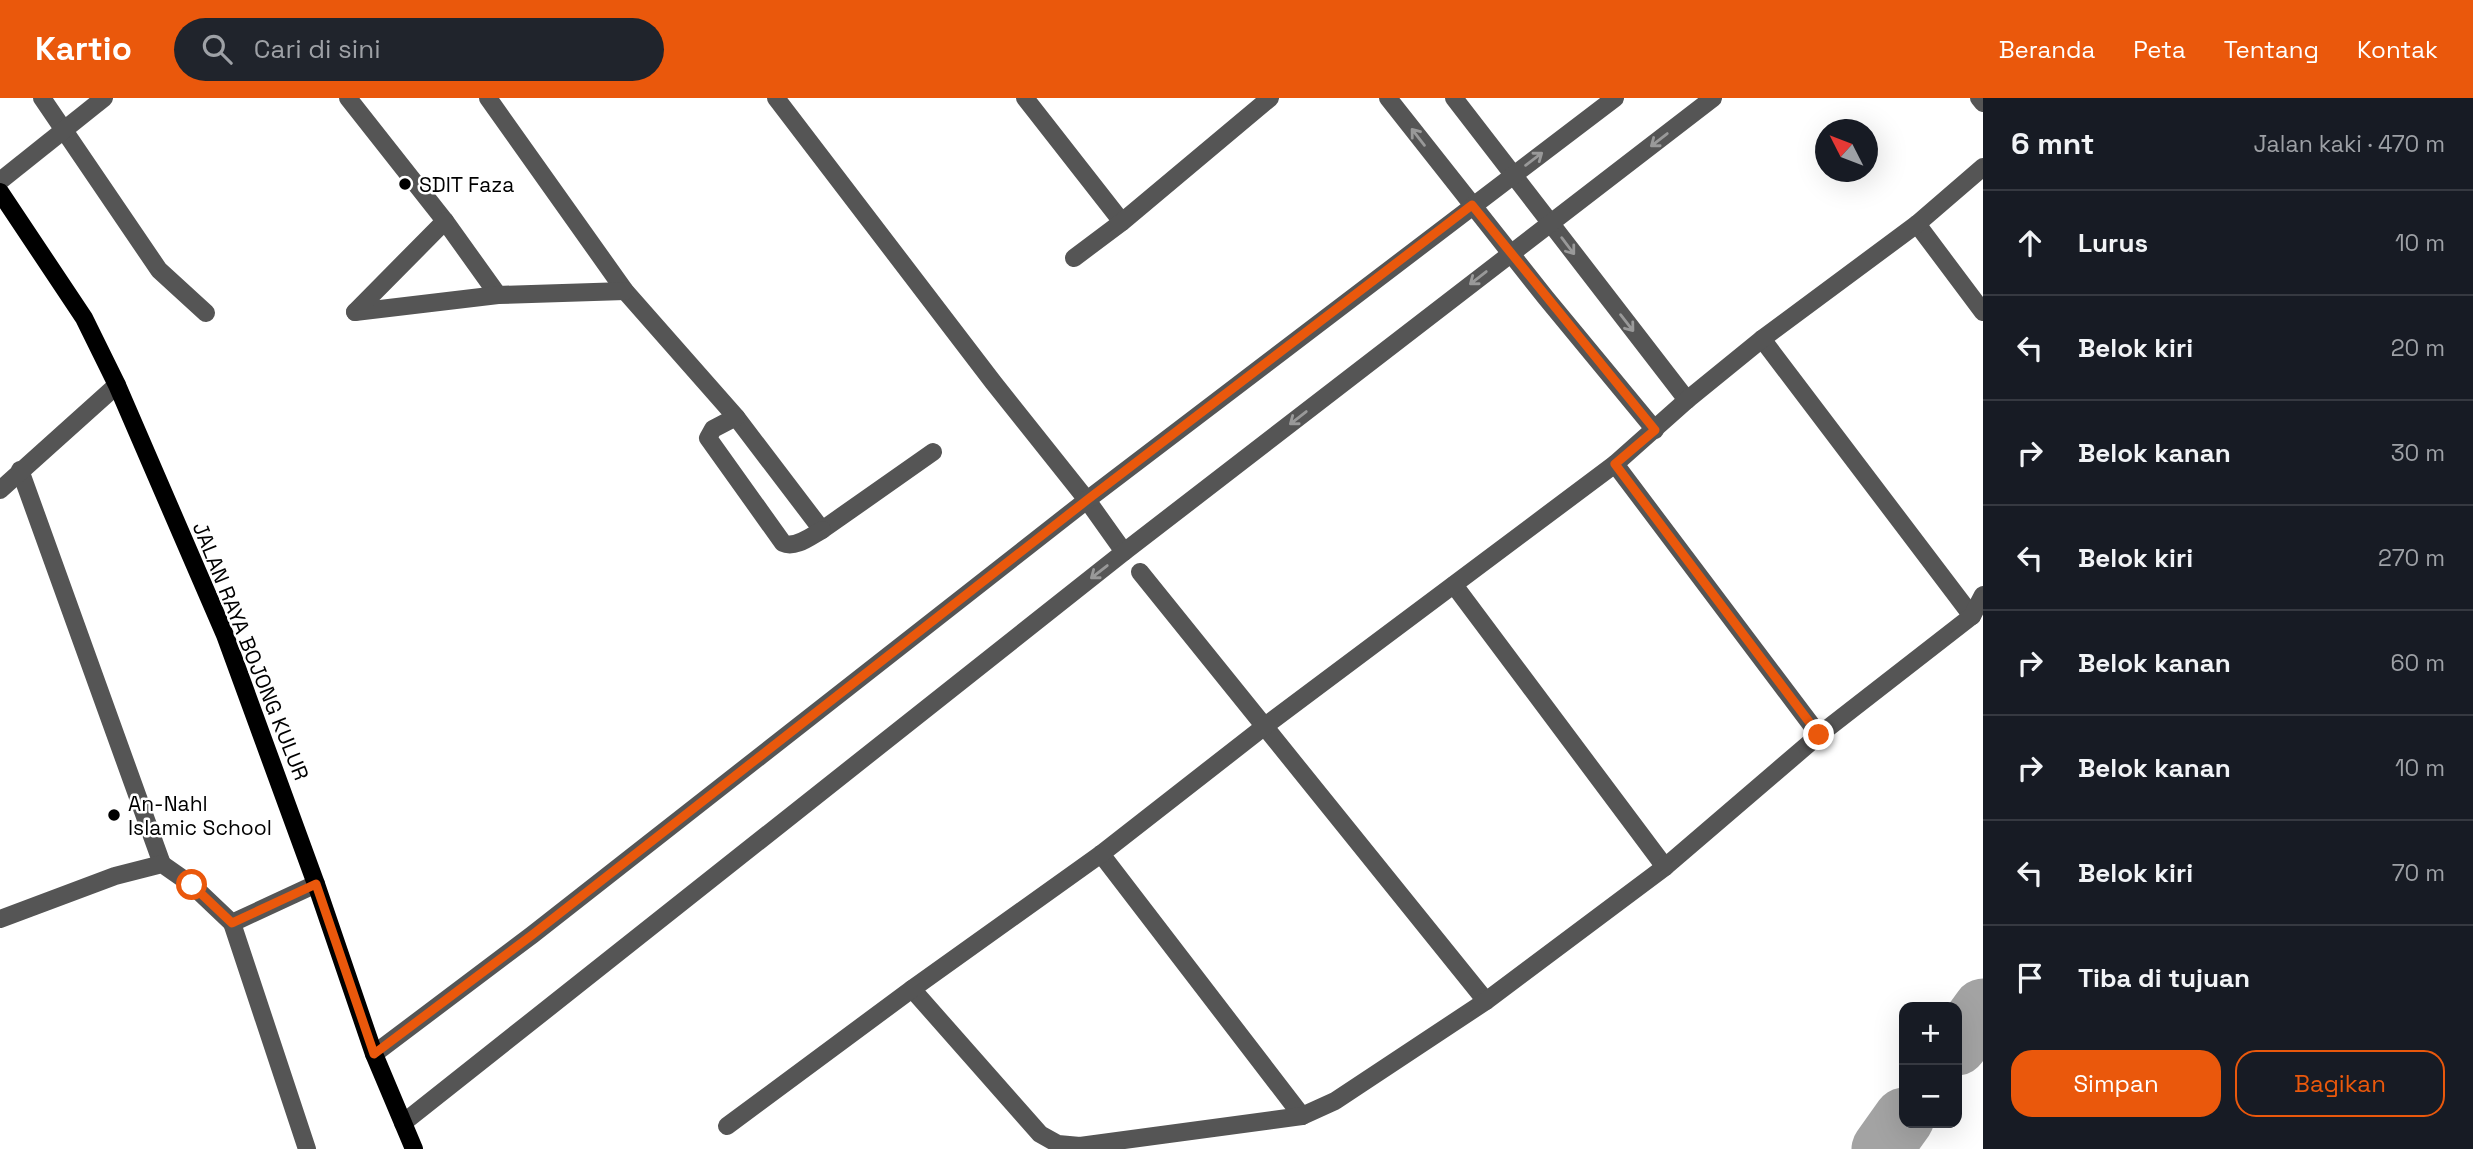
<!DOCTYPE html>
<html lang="id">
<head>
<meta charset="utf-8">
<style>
  :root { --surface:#171b24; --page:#20242c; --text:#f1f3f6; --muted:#9ea1a6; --line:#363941; --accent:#ea580c }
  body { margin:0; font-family:"Space Grotesk",sans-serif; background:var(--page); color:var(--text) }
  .controls { position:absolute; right:21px; bottom:21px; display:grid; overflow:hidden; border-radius:14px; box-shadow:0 7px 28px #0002 }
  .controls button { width:63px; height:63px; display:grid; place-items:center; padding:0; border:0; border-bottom:2px solid var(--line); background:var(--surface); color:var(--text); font:35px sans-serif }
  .compass { position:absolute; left:1815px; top:21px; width:63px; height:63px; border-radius:50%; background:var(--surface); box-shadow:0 7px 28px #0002; rotate:312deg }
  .stop { position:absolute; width:21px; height:21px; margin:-16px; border:5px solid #ea580c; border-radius:50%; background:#fff }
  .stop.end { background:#ea580c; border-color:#fff; box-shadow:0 2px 7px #0008 }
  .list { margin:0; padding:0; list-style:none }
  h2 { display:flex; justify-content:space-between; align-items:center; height:91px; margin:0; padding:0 28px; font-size:30px }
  h2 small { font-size:23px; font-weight:400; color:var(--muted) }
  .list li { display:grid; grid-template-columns:46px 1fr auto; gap:21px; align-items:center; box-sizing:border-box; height:105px; padding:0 28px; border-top:2px solid var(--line) }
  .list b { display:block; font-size:26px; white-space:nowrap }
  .list em { font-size:23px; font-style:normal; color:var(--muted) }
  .actions { display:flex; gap:14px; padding:21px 28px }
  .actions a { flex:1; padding:16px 0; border:2px solid var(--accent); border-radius:21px; text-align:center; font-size:24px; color:var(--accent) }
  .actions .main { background:var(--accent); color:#fff }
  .icon { flex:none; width:38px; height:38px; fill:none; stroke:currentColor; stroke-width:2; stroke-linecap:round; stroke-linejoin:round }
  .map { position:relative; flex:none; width:1983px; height:1051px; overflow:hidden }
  header { display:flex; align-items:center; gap:42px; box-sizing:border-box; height:98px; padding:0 35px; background:var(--accent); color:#fff }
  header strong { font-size:33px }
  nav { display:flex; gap:38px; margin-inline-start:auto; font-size:24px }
  .search { width:490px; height:63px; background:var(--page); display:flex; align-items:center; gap:18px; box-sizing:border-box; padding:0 24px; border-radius:38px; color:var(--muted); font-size:26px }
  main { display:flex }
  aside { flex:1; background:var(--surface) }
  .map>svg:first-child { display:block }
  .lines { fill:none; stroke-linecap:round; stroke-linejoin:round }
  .river { stroke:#a3a3a3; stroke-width:61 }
  .minor { stroke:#555; stroke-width:18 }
  .major { stroke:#000; stroke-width:18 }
  .oneway { stroke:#999 }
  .route { stroke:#ea580c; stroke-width:9 }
  .poi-dot { fill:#000; stroke:#fff; stroke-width:2.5 }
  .labels { text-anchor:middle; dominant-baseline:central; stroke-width:5; stroke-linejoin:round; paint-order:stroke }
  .poi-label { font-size:21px; fill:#000; stroke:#fff; text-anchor:start }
  .street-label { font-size:21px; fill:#000; stroke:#fff }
</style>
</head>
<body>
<header>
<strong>Kartio</strong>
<div class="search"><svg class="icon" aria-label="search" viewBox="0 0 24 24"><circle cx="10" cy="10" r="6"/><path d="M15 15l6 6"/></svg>Cari di sini</div>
<nav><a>Beranda</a><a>Peta</a><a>Tentang</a><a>Kontak</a></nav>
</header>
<main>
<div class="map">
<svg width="1983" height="1051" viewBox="0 0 1983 1051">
  <rect width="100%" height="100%" fill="#fff"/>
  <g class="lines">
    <g class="river">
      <path d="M 1957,947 L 1983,911"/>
      <path d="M 1882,1051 L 1904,1020"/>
    </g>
    <g class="minor">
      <path d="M 42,0 L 159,172 L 206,215"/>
      <path d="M 348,0 L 445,123 L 498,197"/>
      <path d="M 488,0 L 625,193 L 736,319 L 822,432 L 933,354"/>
      <path d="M 776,0 L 993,284 L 1087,402 L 1124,454"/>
      <path d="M 1025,0 L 1122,124"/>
      <path d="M 1388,0 L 1546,200 L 1655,332"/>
      <path d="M 1454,0 L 1687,302"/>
      <path d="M 1979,0 L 1983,5"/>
      <path d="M 0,83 L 104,0"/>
      <path d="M 1917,126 L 1983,214"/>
      <path d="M 1074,160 L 1122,124 L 1270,0"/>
      <path d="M 355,214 L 498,197 L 625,193"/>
      <path d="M 355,214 L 445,123"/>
      <path d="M 1762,241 L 1972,518"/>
      <path d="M 736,319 L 713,331 L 708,340 L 783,445 C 795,451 811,438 822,432"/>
      <path d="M 1615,366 L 1819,637"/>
      <path d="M 20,372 L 162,766"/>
      <path d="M 0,392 L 117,287"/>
      <path d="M 1140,474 L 1486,903"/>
      <path d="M 1454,487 L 1665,769"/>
      <path d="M 1101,756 L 1302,1018"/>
      <path d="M 0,821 L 115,778 L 162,766 L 192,787 L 232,825 L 316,786"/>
      <path d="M 232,825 L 307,1051"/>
      <path d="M 912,891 L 1040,1036 L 1058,1046 L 1080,1048 L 1302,1018 L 1335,1003 L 1486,903 L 1665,769 L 1819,637 L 1972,518 L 1983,497"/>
      <path d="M 374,956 L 532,837 L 1087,402 L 1615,0"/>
      <path d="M 403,1025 L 1124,454 L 1713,0"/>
      <path d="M 727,1028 L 912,891 L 1101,756 L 1265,628 L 1615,366 L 1687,302 L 1762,241 L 1917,126 L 1983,69"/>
    </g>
    <path class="major" d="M 0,94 L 84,220 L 117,287 L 225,537 L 316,786 L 374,956 L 414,1051"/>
  </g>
  <defs><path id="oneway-shaft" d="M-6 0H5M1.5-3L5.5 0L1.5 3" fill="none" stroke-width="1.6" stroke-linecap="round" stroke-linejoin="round" transform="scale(1.75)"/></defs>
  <g class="oneway">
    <use href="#oneway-shaft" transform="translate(1418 39) rotate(-128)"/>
    <use href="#oneway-shaft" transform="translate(1659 42) rotate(142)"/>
    <use href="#oneway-shaft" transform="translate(1534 61) rotate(-37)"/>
    <use href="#oneway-shaft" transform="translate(1568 148) rotate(53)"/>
    <use href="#oneway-shaft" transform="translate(1478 180) rotate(142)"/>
    <use href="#oneway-shaft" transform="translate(1627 225) rotate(52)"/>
    <use href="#oneway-shaft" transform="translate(1298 320) rotate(142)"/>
    <use href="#oneway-shaft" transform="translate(1099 474) rotate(142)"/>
  </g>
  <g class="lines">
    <path class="route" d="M 192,787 L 232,825 L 316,786 L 374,956 L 532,837 L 1087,402 L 1472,107 L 1655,332 L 1615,366 L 1819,637"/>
  </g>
  <g class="poi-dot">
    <circle cx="405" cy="86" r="7"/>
    <circle cx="114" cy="717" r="7"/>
  </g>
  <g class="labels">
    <g class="poi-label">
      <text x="419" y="86">SDIT Faza</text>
      <text x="128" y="705">An-Nahl<tspan x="128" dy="24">Islamic School</tspan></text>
    </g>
    <g class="street-label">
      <text transform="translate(251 553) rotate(68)">JALAN RAYA BOJONG KULUR</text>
    </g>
  </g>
</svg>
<div class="controls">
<button>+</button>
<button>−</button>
</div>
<svg class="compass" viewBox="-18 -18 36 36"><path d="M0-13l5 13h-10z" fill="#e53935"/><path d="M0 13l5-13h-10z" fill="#9ea1a6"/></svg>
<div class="stop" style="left:192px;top:787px"></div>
<div class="stop end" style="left:1819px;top:637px"></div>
</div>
<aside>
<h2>6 mnt<small>Jalan kaki · 470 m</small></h2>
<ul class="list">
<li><svg class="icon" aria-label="ahead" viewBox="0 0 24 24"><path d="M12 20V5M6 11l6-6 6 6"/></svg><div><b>Lurus</b></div><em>10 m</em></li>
<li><svg class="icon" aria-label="left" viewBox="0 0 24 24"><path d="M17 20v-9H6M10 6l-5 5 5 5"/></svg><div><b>Belok kiri</b></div><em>20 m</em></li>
<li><svg class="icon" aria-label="right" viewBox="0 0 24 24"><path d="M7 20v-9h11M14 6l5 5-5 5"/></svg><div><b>Belok kanan</b></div><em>30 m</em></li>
<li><svg class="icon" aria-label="left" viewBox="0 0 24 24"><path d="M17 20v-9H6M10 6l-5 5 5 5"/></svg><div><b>Belok kiri</b></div><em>270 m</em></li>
<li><svg class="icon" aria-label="right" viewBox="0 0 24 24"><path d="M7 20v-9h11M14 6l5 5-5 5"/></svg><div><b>Belok kanan</b></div><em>60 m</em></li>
<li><svg class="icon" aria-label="right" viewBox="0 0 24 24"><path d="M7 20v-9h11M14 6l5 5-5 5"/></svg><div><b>Belok kanan</b></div><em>10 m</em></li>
<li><svg class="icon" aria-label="left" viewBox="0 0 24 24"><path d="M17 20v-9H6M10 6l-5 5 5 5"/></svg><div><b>Belok kiri</b></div><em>70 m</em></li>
<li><svg class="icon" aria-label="arrive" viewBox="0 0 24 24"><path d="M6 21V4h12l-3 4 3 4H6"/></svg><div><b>Tiba di tujuan</b></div></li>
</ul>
<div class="actions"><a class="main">Simpan</a><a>Bagikan</a></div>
</aside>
</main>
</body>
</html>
